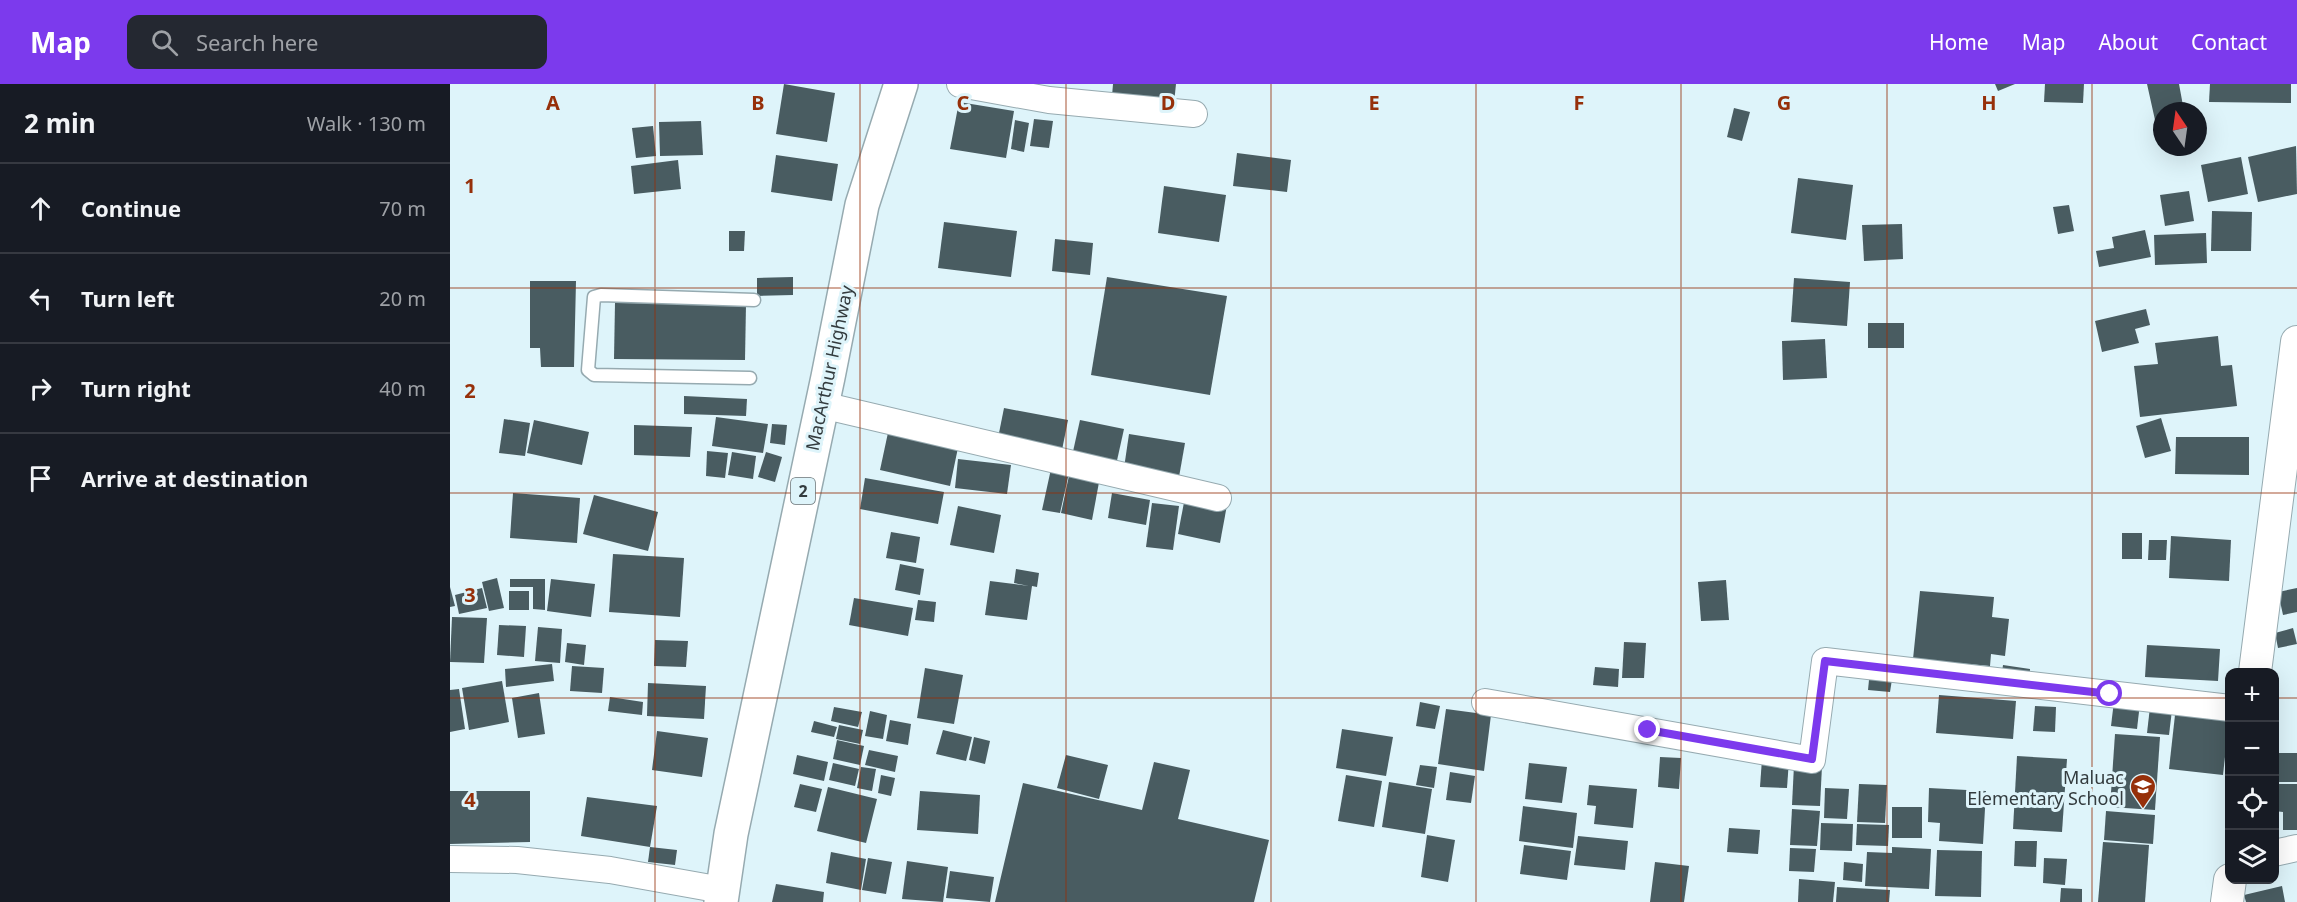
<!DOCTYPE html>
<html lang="en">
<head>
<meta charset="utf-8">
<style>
  :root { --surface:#171b24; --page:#242831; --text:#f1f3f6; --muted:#9ea1a6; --line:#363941; --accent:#7c3aed }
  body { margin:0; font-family:"Noto Sans",sans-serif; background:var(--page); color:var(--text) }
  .controls { position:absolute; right:18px; bottom:18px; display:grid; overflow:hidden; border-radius:12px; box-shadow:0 6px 24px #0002 }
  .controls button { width:54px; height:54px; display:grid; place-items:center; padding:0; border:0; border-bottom:2px solid var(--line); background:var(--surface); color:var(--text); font:30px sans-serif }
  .compass { position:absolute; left:1703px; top:18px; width:54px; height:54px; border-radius:50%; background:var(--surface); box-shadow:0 6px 24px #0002; rotate:347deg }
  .stop { position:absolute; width:18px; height:18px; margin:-14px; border:4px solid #7c3aed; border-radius:50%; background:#fff }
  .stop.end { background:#7c3aed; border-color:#fff; box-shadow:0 2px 6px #0008 }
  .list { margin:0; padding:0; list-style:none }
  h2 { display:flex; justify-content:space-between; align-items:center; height:78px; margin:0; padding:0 24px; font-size:26px }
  h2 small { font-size:20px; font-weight:400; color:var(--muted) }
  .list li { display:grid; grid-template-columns:39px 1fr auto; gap:18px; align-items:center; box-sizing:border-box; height:90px; padding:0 24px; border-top:2px solid var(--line) }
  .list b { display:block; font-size:22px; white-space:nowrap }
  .list em { font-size:20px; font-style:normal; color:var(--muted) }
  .icon { flex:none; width:33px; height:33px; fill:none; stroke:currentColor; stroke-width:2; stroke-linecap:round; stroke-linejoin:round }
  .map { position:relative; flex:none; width:1847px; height:818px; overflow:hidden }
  header { display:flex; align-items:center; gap:36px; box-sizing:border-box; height:84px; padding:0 30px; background:var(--accent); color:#fff }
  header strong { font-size:28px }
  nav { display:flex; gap:33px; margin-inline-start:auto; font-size:21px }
  .search { width:420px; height:54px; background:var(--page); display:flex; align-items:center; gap:15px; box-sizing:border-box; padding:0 21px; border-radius:12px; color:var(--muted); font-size:22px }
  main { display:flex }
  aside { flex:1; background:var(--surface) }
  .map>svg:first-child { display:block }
  .building { fill:#495c61 }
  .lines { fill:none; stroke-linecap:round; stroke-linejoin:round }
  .service-casing { stroke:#96aab0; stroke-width:15 }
  .minor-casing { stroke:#96aab0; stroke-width:28 }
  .tertiary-casing { stroke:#96aab0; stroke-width:34 }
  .trunk-casing { stroke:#96aab0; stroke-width:36 }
  .service { stroke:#fff; stroke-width:12 }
  .minor { stroke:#fff; stroke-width:26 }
  .tertiary { stroke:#fff; stroke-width:32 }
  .trunk { stroke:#fff; stroke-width:33 }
  .route { stroke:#7c3aed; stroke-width:8 }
  .grid { fill:none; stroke:#96300a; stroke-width:1.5; stroke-opacity:0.55 }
  .labels { text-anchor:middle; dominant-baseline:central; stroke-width:6; stroke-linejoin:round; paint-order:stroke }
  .shield { fill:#def4fa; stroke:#667276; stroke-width:1.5 }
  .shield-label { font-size:16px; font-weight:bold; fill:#333b3e }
  .street-label { font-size:18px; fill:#333b3e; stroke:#def4fa }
  .poi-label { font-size:18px; fill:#333b3e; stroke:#def4fa; text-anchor:end }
  .grid-label { font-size:20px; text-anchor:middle; font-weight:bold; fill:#96300a; stroke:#def4fa; stroke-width:6; stroke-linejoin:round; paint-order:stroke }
</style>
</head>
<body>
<header>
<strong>Map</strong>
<div class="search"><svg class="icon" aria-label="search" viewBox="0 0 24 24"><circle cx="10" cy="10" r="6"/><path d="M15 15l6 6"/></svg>Search here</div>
<nav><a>Home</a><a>Map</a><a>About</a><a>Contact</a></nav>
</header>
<main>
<aside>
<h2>2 min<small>Walk · 130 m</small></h2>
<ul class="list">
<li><svg class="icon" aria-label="ahead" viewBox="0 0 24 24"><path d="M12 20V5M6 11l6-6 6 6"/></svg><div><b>Continue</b></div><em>70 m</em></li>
<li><svg class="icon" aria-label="left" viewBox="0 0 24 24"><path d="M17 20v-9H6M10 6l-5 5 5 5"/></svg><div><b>Turn left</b></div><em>20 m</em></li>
<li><svg class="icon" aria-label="right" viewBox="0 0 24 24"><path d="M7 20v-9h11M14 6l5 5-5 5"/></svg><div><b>Turn right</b></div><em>40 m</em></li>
<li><svg class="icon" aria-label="arrive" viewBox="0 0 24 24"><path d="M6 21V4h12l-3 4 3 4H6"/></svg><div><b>Arrive at destination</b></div></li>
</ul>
</aside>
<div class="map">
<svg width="1847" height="818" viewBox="0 0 1847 818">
  <rect width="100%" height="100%" fill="#def4fa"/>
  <g class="building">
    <path d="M 334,0 L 385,9 L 377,58 L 326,50 Z"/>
    <path d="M 663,0 L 726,0 L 724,19 L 662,12 Z"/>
    <path d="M 1545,0 L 1565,0 L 1548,7 Z"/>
    <path d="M 1595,0 L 1634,0 L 1633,19 L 1594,18 Z"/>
    <path d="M 1697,0 L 1729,0 L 1734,27 L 1712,27 L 1712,44 L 1707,45 Z"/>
    <path d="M 1760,0 L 1841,0 L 1841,19 L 1759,18 Z"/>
    <path d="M 509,18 L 564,27 L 556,74 L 500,65 Z"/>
    <path d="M 1284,24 L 1300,28 L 1292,57 L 1277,53 Z"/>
    <path d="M 584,35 L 603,37 L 599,64 L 580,62 Z"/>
    <path d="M 565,36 L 579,39 L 574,68 L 561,65 Z"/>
    <path d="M 251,37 L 253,71 L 210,72 L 209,38 Z"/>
    <path d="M 203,42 L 206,72 L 186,74 L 182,44 Z"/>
    <path d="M 1846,62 L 1847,110 L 1808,118 L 1798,73 Z"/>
    <path d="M 787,69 L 841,76 L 837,108 L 783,102 Z"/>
    <path d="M 326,71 L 388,80 L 382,117 L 321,108 Z"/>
    <path d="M 1791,73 L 1798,110 L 1758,118 L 1751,81 Z"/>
    <path d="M 228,76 L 231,105 L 184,110 L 181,82 Z"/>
    <path d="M 1348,94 L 1403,101 L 1396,156 L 1341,149 Z"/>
    <path d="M 714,102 L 776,111 L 769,158 L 708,149 Z"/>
    <path d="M 1739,107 L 1744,137 L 1715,142 L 1710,111 Z"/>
    <path d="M 1619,121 L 1624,147 L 1608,150 L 1603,123 Z"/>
    <path d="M 1762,127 L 1802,128 L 1801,167 L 1761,167 Z"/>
    <path d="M 494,138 L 567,147 L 561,193 L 488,184 Z"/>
    <path d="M 1452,140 L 1453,175 L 1414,177 L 1412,141 Z"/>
    <path d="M 1695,146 L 1701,173 L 1649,183 L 1646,167 L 1664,164 L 1662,153 Z"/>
    <path d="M 279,147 L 295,147 L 294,167 L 279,167 Z"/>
    <path d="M 1756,149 L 1757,179 L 1705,181 L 1704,151 Z"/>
    <path d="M 605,155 L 643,159 L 640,191 L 602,187 Z"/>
    <path d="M 343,193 L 343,211 L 307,212 L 307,194 Z"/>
    <path d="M 657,193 L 777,212 L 760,311 L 641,291 Z"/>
    <path d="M 1344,194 L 1400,198 L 1397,242 L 1341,238 Z"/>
    <path d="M 80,197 L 126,197 L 124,283 L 91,283 L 90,264 L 80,264 Z"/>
    <path d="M 165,219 L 296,220 L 295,276 L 164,275 Z"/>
    <path d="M 1696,225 L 1700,241 L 1685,245 L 1689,259 L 1652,268 L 1645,237 Z"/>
    <rect x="1418" y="239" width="36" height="25"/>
    <path d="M 1768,252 L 1771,282 L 1782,281 L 1787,322 L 1690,333 L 1684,282 L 1708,280 L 1705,259 Z"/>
    <path d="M 1375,255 L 1377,294 L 1333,296 L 1332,257 Z"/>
    <path d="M 234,312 L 297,315 L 296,332 L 234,330 Z"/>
    <path d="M 554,324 L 618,336 L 612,366 L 548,354 Z"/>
    <path d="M 266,333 L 318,340 L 313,369 L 262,362 Z"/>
    <path d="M 1711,334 L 1721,367 L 1695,374 L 1686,342 Z"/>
    <path d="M 54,335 L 80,339 L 75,372 L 49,369 Z"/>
    <path d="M 84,336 L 139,348 L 132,381 L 77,369 Z"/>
    <path d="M 630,336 L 674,345 L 666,381 L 622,372 Z"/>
    <path d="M 322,340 L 337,341 L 335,361 L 320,359 Z"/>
    <path d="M 184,341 L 242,343 L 240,373 L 184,371 Z"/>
    <path d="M 439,344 L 509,359 L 500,402 L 430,386 Z"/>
    <path d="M 679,350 L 735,359 L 729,393 L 674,384 Z"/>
    <path d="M 1726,353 L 1799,353 L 1799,391 L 1725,390 Z"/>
    <path d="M 257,367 L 278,369 L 275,394 L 256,392 Z"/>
    <path d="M 282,368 L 306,372 L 303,395 L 278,391 Z"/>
    <path d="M 316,368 L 332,373 L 325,398 L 308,393 Z"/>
    <path d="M 508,375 L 561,381 L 557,410 L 505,404 Z"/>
    <path d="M 601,385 L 619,389 L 610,429 L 592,426 Z"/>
    <path d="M 620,387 L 650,393 L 642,436 L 611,429 Z"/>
    <path d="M 415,394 L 494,408 L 488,440 L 410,425 Z"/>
    <path d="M 63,409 L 130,414 L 127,459 L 60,454 Z"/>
    <path d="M 662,409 L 700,416 L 696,441 L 658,434 Z"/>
    <path d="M 144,411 L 208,428 L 198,467 L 133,450 Z"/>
    <path d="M 735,413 L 777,421 L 770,459 L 728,450 Z"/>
    <path d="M 702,419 L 729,422 L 723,466 L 696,463 Z"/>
    <path d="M 508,422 L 551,431 L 544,469 L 500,461 Z"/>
    <path d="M 441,448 L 470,453 L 466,479 L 436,474 Z"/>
    <rect x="1672" y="449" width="20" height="26"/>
    <path d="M 1721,452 L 1781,456 L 1779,497 L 1719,494 Z"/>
    <path d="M 1699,456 L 1717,456 L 1716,476 L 1698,476 Z"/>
    <path d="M 163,470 L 234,474 L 230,533 L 159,528 Z"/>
    <path d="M 450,480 L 474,485 L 470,511 L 445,506 Z"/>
    <path d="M 566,485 L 589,489 L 587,503 L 582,502 L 577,536 L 535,531 L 540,497 L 579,502 L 564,499 Z"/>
    <path d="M 47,494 L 54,524 L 39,527 L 32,498 Z"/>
    <path d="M 60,495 L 95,495 L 95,526 L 83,525 L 83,503 L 60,503 Z"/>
    <path d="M 101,495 L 145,500 L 141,533 L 97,527 Z"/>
    <path d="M 1276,496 L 1279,536 L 1251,537 L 1248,498 Z"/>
    <path d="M 0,503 L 5,522 L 0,523 Z"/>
    <path d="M 32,504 L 37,524 L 9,530 L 5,511 Z"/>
    <path d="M 1847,504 L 1847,528 L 1833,531 L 1828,508 Z"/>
    <rect x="59" y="507" width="20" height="19"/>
    <path d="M 1470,507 L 1544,513 L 1542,533 L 1559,535 L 1555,572 L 1541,570 L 1540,582 L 1463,575 Z"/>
    <path d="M 404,514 L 463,524 L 458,552 L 399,541 Z"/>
    <path d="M 468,516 L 486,518 L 484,538 L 465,536 Z"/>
    <path d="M 2,533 L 37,534 L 34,579 L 0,578 Z"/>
    <path d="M 49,541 L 76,542 L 74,573 L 47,571 Z"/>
    <path d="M 88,543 L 112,545 L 110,579 L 85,577 Z"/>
    <path d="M 1843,544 L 1847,560 L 1828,564 L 1825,549 Z"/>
    <path d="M 205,556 L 238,557 L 236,583 L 204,582 Z"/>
    <path d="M 1174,558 L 1196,559 L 1194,594 L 1172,594 Z"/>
    <path d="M 117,559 L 136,561 L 134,581 L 115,578 Z"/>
    <path d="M 1697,561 L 1770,565 L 1768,597 L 1695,593 Z"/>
    <path d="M 102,580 L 104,597 L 56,603 L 55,585 Z"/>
    <path d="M 1553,581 L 1580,585 L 1579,598 L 1551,594 Z"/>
    <path d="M 122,582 L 154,584 L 152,609 L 120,607 Z"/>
    <path d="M 1145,583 L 1169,585 L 1168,603 L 1143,601 Z"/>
    <path d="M 475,584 L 513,591 L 504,640 L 467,634 Z"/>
    <path d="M 1420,586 L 1443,589 L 1440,608 L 1418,606 Z"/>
    <path d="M 52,597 L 59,638 L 19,646 L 12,604 Z"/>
    <path d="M 198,599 L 256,602 L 254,635 L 197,632 Z"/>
    <path d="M 9,605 L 15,645 L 0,648 L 0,606 Z"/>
    <path d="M 89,609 L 95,650 L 68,654 L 62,614 Z"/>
    <path d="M 1489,611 L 1566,617 L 1563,655 L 1486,649 Z"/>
    <path d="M 160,613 L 193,618 L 192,631 L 158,627 Z"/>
    <path d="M 1664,617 L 1690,619 L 1687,645 L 1661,642 Z"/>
    <path d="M 970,618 L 990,622 L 985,645 L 966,642 Z"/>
    <path d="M 1585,622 L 1606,623 L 1605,648 L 1583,647 Z"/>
    <path d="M 384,623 L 412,628 L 408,643 L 381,637 Z"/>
    <path d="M 1700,623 L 1722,626 L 1719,651 L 1697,649 Z"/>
    <path d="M 996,625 L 1041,631 L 1034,687 L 988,680 Z"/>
    <path d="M 420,627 L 437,631 L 433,655 L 415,652 Z"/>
    <path d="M 1725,631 L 1779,637 L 1773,691 L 1719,685 Z"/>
    <path d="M 440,636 L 461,640 L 458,661 L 436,657 Z"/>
    <path d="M 364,637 L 387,643 L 384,653 L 361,648 Z"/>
    <path d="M 389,641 L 413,646 L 410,660 L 386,655 Z"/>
    <path d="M 892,645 L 943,653 L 936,692 L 886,684 Z"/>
    <path d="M 493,646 L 522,653 L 516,677 L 486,670 Z"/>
    <path d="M 207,647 L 258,654 L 252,693 L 202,686 Z"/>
    <path d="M 1665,650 L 1710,653 L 1705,726 L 1660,723 Z"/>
    <path d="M 524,653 L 540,657 L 535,680 L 519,676 Z"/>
    <path d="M 387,656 L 414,662 L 410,681 L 383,675 Z"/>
    <path d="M 419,666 L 448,672 L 445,688 L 415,681 Z"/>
    <path d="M 1828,669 L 1847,669 L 1847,698 L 1829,698 Z"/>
    <path d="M 347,671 L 378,678 L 374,697 L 343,690 Z"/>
    <path d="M 616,671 L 658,681 L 649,715 L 607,704 Z"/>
    <path d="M 1567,672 L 1617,675 L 1612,748 L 1563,745 Z"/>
    <path d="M 1210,673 L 1231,674 L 1229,705 L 1208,703 Z"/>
    <path d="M 1312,675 L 1339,676 L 1337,704 L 1310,703 Z"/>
    <path d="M 704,678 L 740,686 L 728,735 L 819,756 L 804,818 L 545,818 L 573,699 L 692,726 Z"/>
    <path d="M 383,679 L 409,685 L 405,702 L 379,696 Z"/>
    <path d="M 1079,679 L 1117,683 L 1112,719 L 1075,715 Z"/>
    <path d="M 970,681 L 987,683 L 984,704 L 966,701 Z"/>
    <path d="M 1344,681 L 1372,682 L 1370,722 L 1342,721 Z"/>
    <path d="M 411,683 L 426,685 L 422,707 L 407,704 Z"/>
    <path d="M 1000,688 L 1025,692 L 1021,719 L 996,716 Z"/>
    <path d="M 431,691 L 445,694 L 441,712 L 428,709 Z"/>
    <path d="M 896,691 L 932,697 L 924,743 L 888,737 Z"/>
    <path d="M 939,698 L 982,705 L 975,750 L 932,743 Z"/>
    <path d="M 350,700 L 372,705 L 366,728 L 344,723 Z"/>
    <path d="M 1409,700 L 1437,701 L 1435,739 L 1407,738 Z"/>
    <path d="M 1824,700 L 1847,700 L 1847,746 L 1833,746 L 1833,728 L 1824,727 Z"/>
    <path d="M 1139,701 L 1187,705 L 1183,744 L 1144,740 L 1146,722 L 1137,721 Z"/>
    <path d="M 378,703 L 427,715 L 416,759 L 367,747 Z"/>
    <path d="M 1375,704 L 1399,705 L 1397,735 L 1374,734 Z"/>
    <path d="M 1479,704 L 1536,707 L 1533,760 L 1489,757 L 1490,739 L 1478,738 Z"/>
    <path d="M 0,707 L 80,707 L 80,758 L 0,760 Z"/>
    <path d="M 470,707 L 530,711 L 528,750 L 467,746 Z"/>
    <path d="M 137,713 L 207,722 L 200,763 L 131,752 Z"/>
    <path d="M 1073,722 L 1127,729 L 1123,764 L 1069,757 Z"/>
    <rect x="1442" y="723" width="30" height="31"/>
    <path d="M 1342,725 L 1370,727 L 1367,762 L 1340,761 Z"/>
    <path d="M 1656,727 L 1705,731 L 1703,760 L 1654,756 Z"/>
    <rect x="1824" y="733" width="5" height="27"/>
    <path d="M 1371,739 L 1403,740 L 1402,767 L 1370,766 Z"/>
    <path d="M 1407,740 L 1439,741 L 1438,762 L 1406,761 Z"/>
    <path d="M 1279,744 L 1310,746 L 1308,770 L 1277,768 Z"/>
    <path d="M 977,751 L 1005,756 L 998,798 L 971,793 Z"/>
    <path d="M 1128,752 L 1178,757 L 1175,786 L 1124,781 Z"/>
    <path d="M 1565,757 L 1587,757 L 1586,783 L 1564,782 Z"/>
    <path d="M 1653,758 L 1699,761 L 1695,818 L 1648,818 Z"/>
    <path d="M 1074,761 L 1121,767 L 1117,796 L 1070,790 Z"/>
    <path d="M 200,763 L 227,766 L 225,781 L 198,778 Z"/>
    <path d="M 1442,763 L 1481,765 L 1479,805 L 1415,802 L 1417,768 L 1442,769 Z"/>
    <path d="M 1340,764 L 1366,765 L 1364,788 L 1339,787 Z"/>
    <path d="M 1487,766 L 1532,767 L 1531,813 L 1485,812 Z"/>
    <path d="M 381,768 L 416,775 L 411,806 L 376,799 Z"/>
    <path d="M 418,774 L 442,778 L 436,810 L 412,806 Z"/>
    <path d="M 1594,774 L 1617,775 L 1615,801 L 1593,799 Z"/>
    <path d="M 457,777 L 498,783 L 493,818 L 452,815 Z"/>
    <path d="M 1205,778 L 1239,782 L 1234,818 L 1200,818 Z"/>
    <path d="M 1394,778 L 1413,780 L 1412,798 L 1393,796 Z"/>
    <path d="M 500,787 L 544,793 L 540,818 L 496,814 Z"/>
    <path d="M 1349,795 L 1385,798 L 1383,818 L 1348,818 Z"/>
    <path d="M 326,800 L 374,808 L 373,818 L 322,818 Z"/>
    <path d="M 1832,802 L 1835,818 L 1796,818 L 1794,811 Z"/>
    <path d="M 1387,803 L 1440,806 L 1439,818 L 1386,818 Z"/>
    <path d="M 1611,804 L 1632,805 L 1632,818 L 1610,818 Z"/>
  </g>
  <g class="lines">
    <defs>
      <path id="service" d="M 300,294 L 144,291 L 138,286 L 144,213 L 151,211 L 304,216"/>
      <g id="minor">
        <path d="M 510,0 L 599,16 L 744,30"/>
        <path d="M 372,321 L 768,414"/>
        <path d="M 1035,618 L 1362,676 L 1375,577 L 1780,624"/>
        <path d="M 1824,769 L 1847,764"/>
        <path d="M 0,775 L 67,776 L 160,786 L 272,806"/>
      </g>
      <g id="tertiary">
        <path d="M 1805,588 L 1847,258"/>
        <path d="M 1777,818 L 1780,796"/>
      </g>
      <path id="trunk" d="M 271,818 L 281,750 L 378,293 L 412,121 L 451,0"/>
    </defs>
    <use href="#service" class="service-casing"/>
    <use href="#minor" class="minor-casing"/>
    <use href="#tertiary" class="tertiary-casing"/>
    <use href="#trunk" class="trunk-casing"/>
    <use href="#service" class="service"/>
    <use href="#minor" class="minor"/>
    <use href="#tertiary" class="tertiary"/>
    <use href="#trunk" class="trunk"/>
  </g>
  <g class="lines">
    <path class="route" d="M 1198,646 L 1362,675 L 1375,577 L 1660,610"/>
  </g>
  <path class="grid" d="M 205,0 L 205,818M 410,0 L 410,818M 616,0 L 616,818M 821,0 L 821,818M 1026,0 L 1026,818M 1231,0 L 1231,818M 1437,0 L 1437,818M 1642,0 L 1642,818M 0,204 L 1847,204M 0,409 L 1847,409M 0,614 L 1780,614M 1824,614 L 1847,614"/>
  <defs>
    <symbol id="school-pin" viewBox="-11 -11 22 30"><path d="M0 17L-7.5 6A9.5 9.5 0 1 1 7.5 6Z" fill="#96300a" stroke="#def4fa"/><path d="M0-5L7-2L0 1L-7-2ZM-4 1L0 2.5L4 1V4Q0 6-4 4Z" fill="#fff"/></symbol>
  </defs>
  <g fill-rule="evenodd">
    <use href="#school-pin" x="1678" y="688" width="30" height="40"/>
  </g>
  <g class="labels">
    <rect class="shield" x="341" y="394" width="24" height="26" rx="4.5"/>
    <g class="shield-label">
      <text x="353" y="407">2</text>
    </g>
    <g class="street-label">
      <text transform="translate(379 284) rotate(-78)">MacArthur Highway</text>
    </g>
    <g class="poi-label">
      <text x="1674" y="693">Maluac<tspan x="1674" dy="21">Elementary School</tspan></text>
    </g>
  </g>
  <g class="grid-label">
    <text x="103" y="26">A</text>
    <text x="308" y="26">B</text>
    <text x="513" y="26">C</text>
    <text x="718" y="26">D</text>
    <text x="924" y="26">E</text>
    <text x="1129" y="26">F</text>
    <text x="1334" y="26">G</text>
    <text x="1539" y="26">H</text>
    <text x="20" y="109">1</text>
    <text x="20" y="314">2</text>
    <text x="20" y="518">3</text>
    <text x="20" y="723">4</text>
  </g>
</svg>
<div class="controls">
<button>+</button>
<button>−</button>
<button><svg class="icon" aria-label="locate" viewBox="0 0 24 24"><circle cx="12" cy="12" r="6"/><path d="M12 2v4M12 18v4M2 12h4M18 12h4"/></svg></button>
<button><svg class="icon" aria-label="layers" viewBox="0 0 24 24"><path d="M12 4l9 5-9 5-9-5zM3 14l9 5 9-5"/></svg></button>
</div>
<svg class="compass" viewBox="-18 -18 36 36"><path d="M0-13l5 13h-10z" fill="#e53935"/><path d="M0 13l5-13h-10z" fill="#9ea1a6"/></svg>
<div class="stop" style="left:1660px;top:610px"></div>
<div class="stop end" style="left:1198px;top:646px"></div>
</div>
</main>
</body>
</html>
